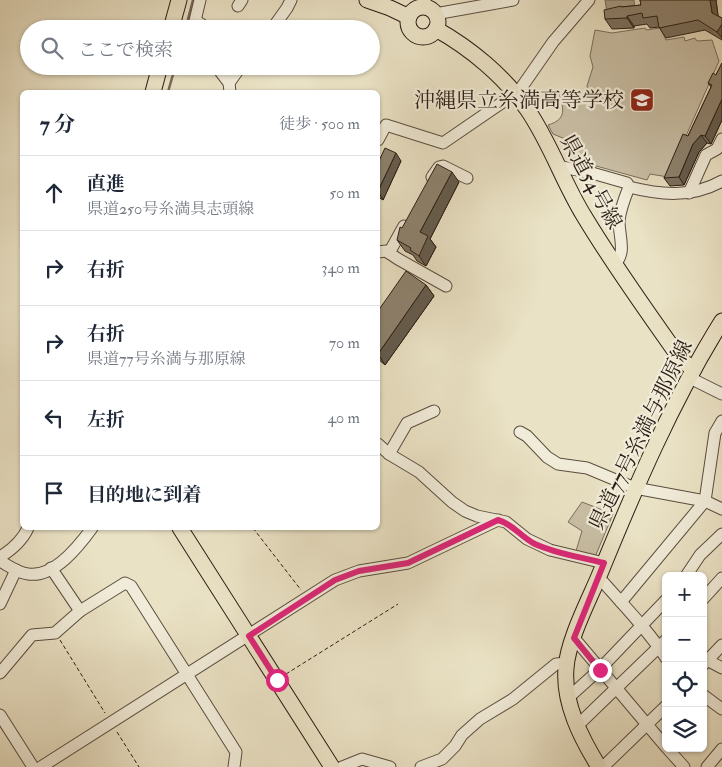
<!DOCTYPE html>
<html lang="ja">
<head>
<meta charset="utf-8">
<style>
  :root { --surface:#fff; --page:#f6f6f7; --text:#1f2937; --muted:#747a83; --line:#e0e1e3 }
  body { margin:0; font-family:"IM FELL Double Pica","Noto Serif JP",serif; background:var(--page); color:var(--text) }
  .controls { position:absolute; right:15px; bottom:15px; display:grid; overflow:hidden; border-radius:8px; box-shadow:0 1px 4px #0004 }
  .controls button { width:45px; height:45px; display:grid; place-items:center; padding:0; border:0; border-bottom:1px solid var(--line); background:var(--surface); color:var(--text); font:25px sans-serif }
  .stop { position:absolute; width:15px; height:15px; margin:-11px; border:4px solid #db2777; border-radius:50%; background:#fff }
  .stop.end { background:#db2777; border-color:#fff; box-shadow:0 1px 5px #0008 }
  .list { margin:0; padding:0; list-style:none }
  h2 { display:flex; justify-content:space-between; align-items:center; height:65px; margin:0; padding:0 20px; font-size:21px }
  h2 small { font-size:16px; font-weight:400; color:var(--muted) }
  .list li { display:grid; grid-template-columns:32px 1fr auto; gap:15px; align-items:center; box-sizing:border-box; height:75px; padding:0 20px; border-top:1px solid var(--line) }
  .list b { display:block; font-size:19px; white-space:nowrap }
  .list p { margin:0; font-size:16px; white-space:nowrap; color:var(--muted) }
  .list em { font-size:16px; font-style:normal; color:var(--muted) }
  .icon { flex:none; width:28px; height:28px; fill:none; stroke:currentColor; stroke-width:2; stroke-linecap:round; stroke-linejoin:round }
  .map { position:relative; flex:none; width:722px; height:767px; overflow:hidden }
  .search { position:absolute; background:var(--surface); box-shadow:0 1px 4px #0004; left:20px; top:20px; width:360px; height:55px; display:flex; align-items:center; gap:12px; box-sizing:border-box; padding:0 18px; border-radius:28px; color:var(--muted); font-size:19px }
  .panel { position:absolute; background:var(--surface); box-shadow:0 1px 4px #0004; left:20px; top:90px; width:360px; height:440px; border-radius:8px }
  .map>svg:first-child { display:block }
  .green { fill:#cac0a7; stroke:#7a6e5e }
  .water { fill:#a99f89; stroke:#776b5a }
  .lines { fill:none; stroke-linecap:round; stroke-linejoin:round }
  .stream { stroke:#776b5a; stroke-width:2.5 }
  .minor-casing { stroke:#5b4e40; stroke-width:13 }
  .major-casing { stroke:#2b1c14; stroke-width:17 }
  .path { stroke:#2b1c14; stroke-width:1; stroke-dasharray:4 2.5; stroke-linecap:butt }
  .minor { stroke:#f1ecd9; stroke-width:11 }
  .major { stroke:#eae2c5; stroke-width:15 }
  .wall { fill:#7a7160; stroke:#2b1c14 }
  .shaded-wall { fill:#635c4e; stroke:#2b1c14 }
  .building { fill:#8e8370; stroke:#2b1c14 }
  .route { stroke:#db2777; stroke-width:6 }
  .labels { text-anchor:middle; dominant-baseline:central; stroke-width:4.5; stroke-linejoin:round; paint-order:stroke }
  .poi-label { font-size:21px; fill:#2b1c14; stroke:#f1ecd9; text-anchor:end }
  .street-label { font-size:21px; fill:#2b1c14; stroke:#f1ecd9 }
</style>
</head>
<body>
<div class="map">
<svg width="722" height="767" viewBox="0 0 722 767">
  <rect width="100%" height="100%" fill="#eae2c5"/>
  <filter id="stains"><feTurbulence type="fractalNoise" baseFrequency=".004" numOctaves="4"/><feColorMatrix values="0 0 0 0 .2 0 0 0 0 .09 0 0 0 0 .02 0 0 0 .5 -.17"/></filter>
  <radialGradient id="worn" r=".72"><stop offset=".6" stop-color="#630" stop-opacity="0"/><stop offset="1" stop-color="#630" stop-opacity=".3"/></radialGradient>
  <g class="green">
    <path d="M 645,28 L 646,30 L 660,28 L 666,40 L 684,37 L 685,41 L 695,38 L 697,41 L 712,40 L 719,61 L 668,177 L 650,174 L 647,180 L 567,158 L 570,141 L 553,134 L 548,125 C 568,119 563,108 559,92 L 588,104 L 587,86 L 593,67 L 590,56 L 595,30 L 612,33 Z"/>
    <path d="M 582,502 L 613,514 L 595,557 L 576,551 L 582,531 L 568,522 Z"/>
  </g>
  <path class="water" d="M 605,0 L 634,0 L 635,8 L 607,13 Z"/>
  <g class="lines">
    <g class="stream">
      <path d="M 188,19 L 193,0"/>
      <path d="M 168,92 L 174,71"/>
    </g>
    <defs>
      <g id="minor">
        <path d="M 238,6 L 242,0"/>
        <path d="M 423,7 L 425,0"/>
        <path d="M 435,14 L 513,0"/>
        <path d="M 196,21 L 209,29"/>
        <path d="M 193,29 L 200,0"/>
        <path d="M 272,29 L 287,8 L 291,0"/>
        <path d="M 216,66 L 229,83 L 230,92"/>
        <path d="M 229,83 L 241,66"/>
        <path d="M 378,140 L 386,125 L 443,143 L 519,91 L 553,42 L 589,0"/>
        <path d="M 557,166 L 592,173 L 627,183 L 629,187 C 625,197 620,210 619,221 C 619,237 627,253 614,265"/>
        <path d="M 432,177 L 439,167 L 443,166 L 467,178"/>
        <path d="M 629,187 C 661,195 692,198 722,181"/>
        <path d="M 689,193 L 706,155 L 717,149 L 722,139"/>
        <path d="M 378,252 L 386,251 L 389,253 L 404,226"/>
        <path d="M 389,253 L 398,259 L 446,286"/>
        <path d="M 690,378 L 722,394"/>
        <path d="M 520,432 L 527,436 L 547,457 L 558,464 L 587,468 L 635,488 L 705,501 L 722,509"/>
        <path d="M 378,444 L 389,454 L 419,472 L 452,502 L 465,511 L 477,516 L 506,522 L 527,539 L 550,550 L 604,563"/>
        <path d="M 389,454 L 407,423 L 434,411"/>
        <path d="M 0,557 C 13,549 22,541 28,528"/>
        <path d="M 0,561 C 9,566 18,573 28,574 C 54,578 79,546 92,528"/>
        <path d="M 51,568 L 80,611"/>
        <path d="M 686,576 L 700,555 L 722,534"/>
        <path d="M 597,580 L 604,583 C 625,607 649,631 666,658"/>
        <path d="M 703,599 L 722,578"/>
        <path d="M 621,602 L 705,501 L 715,433 L 722,421"/>
        <path d="M 0,604 L 16,570"/>
        <path d="M 574,638 L 666,747"/>
        <path d="M 707,660 L 722,668"/>
        <path d="M 703,665 L 722,645"/>
        <path d="M 0,673 L 32,635 L 55,633 L 80,611 L 125,583 L 131,586 L 236,752 L 234,767"/>
        <path d="M 703,695 L 722,709"/>
        <path d="M 568,698 L 600,669 L 666,600"/>
        <path d="M 0,715 L 33,767"/>
        <path d="M 577,726 L 666,640"/>
        <path d="M 667,748 L 684,767"/>
        <path d="M 41,767 L 335,580 L 359,571 L 408,563 L 498,520"/>
        <path d="M 342,767 L 362,759 L 390,767"/>
        <path d="M 421,767 L 442,759 L 455,746 L 462,735 L 480,719 L 513,699 L 556,664 L 567,663"/>
        <path d="M 603,767 L 666,706"/>
        <path d="M 707,767 L 722,749"/>
      </g>
      <g id="major">
        <path d="M 367,0 L 390,8 L 409,17"/>
        <circle cx="423" cy="22" r="15"/>
        <path d="M 171,29 L 179,0"/>
        <path d="M 436,29 C 470,48 504,76 527,109 C 550,142 563,182 584,216 C 614,266 648,313 682,361 L 694,369"/>
        <path d="M 153,92 L 160,66"/>
        <path d="M 180,528 L 332,767"/>
        <path d="M 599,767 C 581,738 563,703 566,668 C 568,640 588,602 599,576 C 635,488 672,401 722,321"/>
      </g>
    </defs>
    <use href="#minor" class="minor-casing"/>
    <use href="#major" class="major-casing"/>
    <g class="path">
      <path d="M 253,528 L 301,590"/>
      <path d="M 60,640 L 105,713"/>
      <path d="M 286,674 L 398,604"/>
      <path d="M 117,732 L 139,767"/>
    </g>
    <use href="#minor" class="minor"/>
    <use href="#major" class="major"/>
  </g>
  <g class="wall">
    <path d="M 640,0 L 716,0 L 718,16 L 722,18 L 722,40 L 705,30 L 666,38 L 659,27 L 650,28 L 647,24 L 634,26 L 634,28 L 612,29 L 605,19 L 622,7 L 641,5 Z"/>
    <path d="M 722,63 L 722,120 L 711,144 L 707,143 L 699,152 L 684,185 L 670,186 L 664,178 L 688,136 L 711,87 L 708,83 L 716,75 Z"/>
    <path d="M 401,161 L 383,200 L 378,197 L 378,163 Z"/>
    <path d="M 459,182 L 430,239 L 436,247 L 426,266 L 417,261 L 413,255 L 405,251 L 397,240 Z"/>
    <path d="M 426,285 L 434,296 L 385,365 L 378,359 L 378,311 Z"/>
  </g>
  <g class="shaded-wall">
    <path d="M 710,0 L 716,0 L 719,23 L 712,13 Z"/>
    <path d="M 627,16 L 634,26 L 634,28 L 627,18 Z"/>
    <path d="M 722,24 L 722,38 L 717,32 Z"/>
    <path d="M 722,99 L 722,120 L 711,144 L 705,136 Z"/>
    <path d="M 701,135 L 707,143 L 699,152 L 684,185 L 679,177 L 693,144 Z"/>
    <path d="M 396,153 L 401,161 L 383,200 L 378,191 Z"/>
    <path d="M 452,172 L 459,182 L 430,239 L 436,247 L 426,266 L 419,256 L 420,232 Z"/>
    <path d="M 426,285 L 434,296 L 385,365 L 378,354 Z"/>
  </g>
  <g class="building">
    <path d="M 640,0 L 710,0 L 712,13 L 722,18 L 722,24 L 717,32 L 698,20 L 659,28 L 657,16 L 643,18 L 642,13 L 627,16 L 627,18 L 605,19 L 604,10 L 621,6 L 621,7 L 641,5 Z"/>
    <path d="M 722,63 L 722,99 L 705,136 L 701,135 L 693,144 L 679,177 L 664,178 L 683,134 L 688,136 L 712,85 L 708,83 L 713,73 L 716,75 Z"/>
    <path d="M 385,148 L 396,153 L 378,191 L 378,163 Z"/>
    <path d="M 437,164 L 452,172 L 420,232 L 428,236 L 419,256 L 410,250 L 411,248 L 397,240 L 400,227 L 402,228 Z"/>
    <path d="M 406,271 L 426,285 L 378,354 L 378,311 Z"/>
  </g>
  <g class="lines">
    <path class="route" d="M 277,680 L 249,636 L 335,580 L 359,571 L 408,563 L 498,520 C 513,524 521,537 535,544 C 557,554 581,557 604,563 L 574,638 L 600,670"/>
  </g>
  <defs>
    <symbol id="school-square" viewBox="-11 -11 22 22"><rect x="-9" y="-9" width="18" height="18" rx="4" fill="#8f2418" stroke="#f1ecd9"/><path d="M0-5L7-2L0 1L-7-2ZM-4 1L0 2.5L4 1V4Q0 6-4 4Z" fill="#fff"/></symbol>
  </defs>
  <g fill-rule="evenodd">
    <use href="#school-square" x="628" y="86" width="28" height="28"/>
  </g>
  <g class="labels">
    <g class="poi-label">
      <text x="624" y="100">沖縄県立糸満高等学校</text>
    </g>
    <g class="street-label">
      <text transform="translate(591 182) rotate(61)">県道54号線</text>
      <text transform="translate(641 435) rotate(-64)">県道77号糸満与那原線</text>
    </g>
  </g>
  <rect width="100%" height="100%" filter="url(#stains)"/>
  <rect width="100%" height="100%" fill="url(#worn)"/>
</svg>
<div class="controls">
<button>+</button>
<button>−</button>
<button><svg class="icon" aria-label="locate" viewBox="0 0 24 24"><circle cx="12" cy="12" r="6"/><path d="M12 2v4M12 18v4M2 12h4M18 12h4"/></svg></button>
<button><svg class="icon" aria-label="layers" viewBox="0 0 24 24"><path d="M12 4l9 5-9 5-9-5zM3 14l9 5 9-5"/></svg></button>
</div>
<div class="stop" style="left:277px;top:680px"></div>
<div class="stop end" style="left:600px;top:670px"></div>
<div class="search"><svg class="icon" aria-label="search" viewBox="0 0 24 24"><circle cx="10" cy="10" r="6"/><path d="M15 15l6 6"/></svg>ここで検索</div>
<section class="panel">
<h2>7 分<small>徒歩 · 500 m</small></h2>
<ul class="list">
<li><svg class="icon" aria-label="ahead" viewBox="0 0 24 24"><path d="M12 20V5M6 11l6-6 6 6"/></svg><div><b>直進</b><p>県道250号糸満具志頭線</p></div><em>50 m</em></li>
<li><svg class="icon" aria-label="right" viewBox="0 0 24 24"><path d="M7 20v-9h11M14 6l5 5-5 5"/></svg><div><b>右折</b></div><em>340 m</em></li>
<li><svg class="icon" aria-label="right" viewBox="0 0 24 24"><path d="M7 20v-9h11M14 6l5 5-5 5"/></svg><div><b>右折</b><p>県道77号糸満与那原線</p></div><em>70 m</em></li>
<li><svg class="icon" aria-label="left" viewBox="0 0 24 24"><path d="M17 20v-9H6M10 6l-5 5 5 5"/></svg><div><b>左折</b></div><em>40 m</em></li>
<li><svg class="icon" aria-label="arrive" viewBox="0 0 24 24"><path d="M6 21V4h12l-3 4 3 4H6"/></svg><div><b>目的地に到着</b></div></li>
</ul>
</section>
</div>
</body>
</html>
